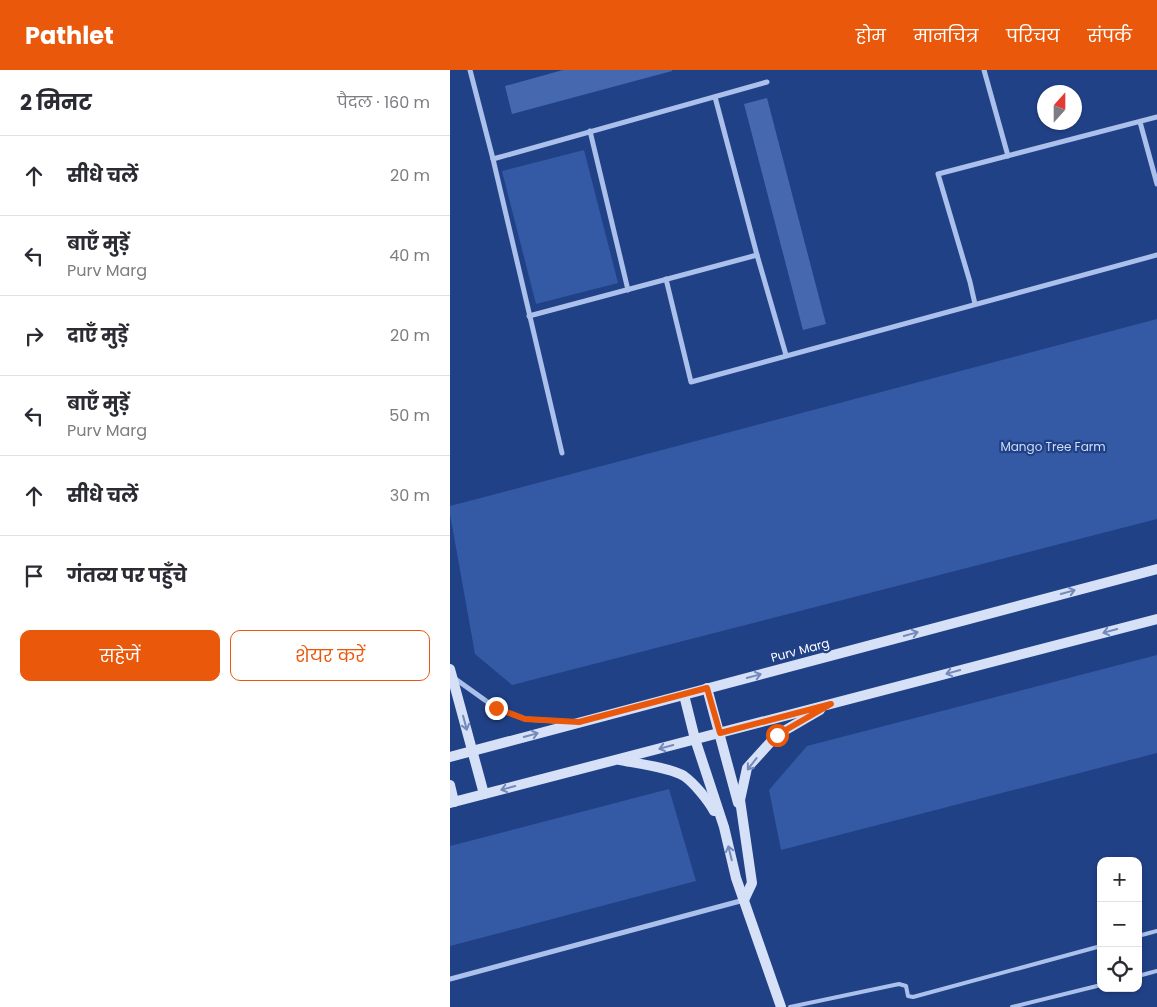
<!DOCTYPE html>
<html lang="hi">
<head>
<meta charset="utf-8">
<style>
  :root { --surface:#fff; --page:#f7f7f7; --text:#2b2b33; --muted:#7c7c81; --line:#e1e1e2; --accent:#ea580c }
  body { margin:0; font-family:Poppins,"Noto Sans Devanagari",sans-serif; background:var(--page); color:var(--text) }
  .controls { position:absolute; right:15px; bottom:15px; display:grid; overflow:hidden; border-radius:10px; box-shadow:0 1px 4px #0004 }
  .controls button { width:45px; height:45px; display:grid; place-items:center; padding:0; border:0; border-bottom:1px solid var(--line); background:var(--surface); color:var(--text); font:25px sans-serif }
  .compass { position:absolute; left:587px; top:15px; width:45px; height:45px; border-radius:50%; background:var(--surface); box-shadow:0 1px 4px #0004; rotate:21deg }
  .stop { position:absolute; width:15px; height:15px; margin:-11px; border:4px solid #ea580c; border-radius:50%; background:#fff }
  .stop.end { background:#ea580c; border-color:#fff; box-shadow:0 1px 5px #0008 }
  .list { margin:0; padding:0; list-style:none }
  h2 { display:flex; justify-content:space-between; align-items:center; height:65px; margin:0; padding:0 20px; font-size:21px }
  h2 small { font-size:16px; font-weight:400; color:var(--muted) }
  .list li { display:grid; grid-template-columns:32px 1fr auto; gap:15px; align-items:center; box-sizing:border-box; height:80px; padding:0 20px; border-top:1px solid var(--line) }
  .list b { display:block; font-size:19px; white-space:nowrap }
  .list p { margin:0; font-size:16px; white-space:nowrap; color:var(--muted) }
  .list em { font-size:16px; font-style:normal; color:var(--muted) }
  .actions { display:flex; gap:10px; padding:15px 20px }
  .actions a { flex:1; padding:11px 0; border:1px solid var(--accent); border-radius:10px; text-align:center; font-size:18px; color:var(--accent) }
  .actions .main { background:var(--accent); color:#fff }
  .icon { flex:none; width:28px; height:28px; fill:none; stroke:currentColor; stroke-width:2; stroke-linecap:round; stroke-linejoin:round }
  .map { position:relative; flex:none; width:707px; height:937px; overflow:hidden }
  header { display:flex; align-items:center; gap:30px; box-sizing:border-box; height:70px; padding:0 25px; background:var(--accent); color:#fff }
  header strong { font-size:24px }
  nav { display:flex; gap:28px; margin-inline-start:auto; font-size:18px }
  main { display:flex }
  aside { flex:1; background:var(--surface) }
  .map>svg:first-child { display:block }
  .green { fill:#3459a5 }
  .building { fill:#4568ae }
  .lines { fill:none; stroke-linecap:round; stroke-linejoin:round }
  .lane { stroke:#abc0ea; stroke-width:4 }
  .street { stroke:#abc0ea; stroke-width:5 }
  .secondary { stroke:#d6e1f8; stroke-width:10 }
  .oneway { stroke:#7289ba }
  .route { stroke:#ea580c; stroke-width:6 }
  .labels { text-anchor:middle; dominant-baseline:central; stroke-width:4.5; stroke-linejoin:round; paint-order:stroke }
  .park-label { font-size:12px; fill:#cfddf8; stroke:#214187 }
  .street-label { font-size:12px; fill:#fff; stroke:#214187 }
</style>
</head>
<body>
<header>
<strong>Pathlet</strong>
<nav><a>होम</a><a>मानचित्र</a><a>परिचय</a><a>संपर्क</a></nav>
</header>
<main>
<aside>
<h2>2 मिनट<small>पैदल · 160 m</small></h2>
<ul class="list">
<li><svg class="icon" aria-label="ahead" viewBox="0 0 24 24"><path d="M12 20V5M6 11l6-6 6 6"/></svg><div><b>सीधे चलें</b></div><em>20 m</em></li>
<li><svg class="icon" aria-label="left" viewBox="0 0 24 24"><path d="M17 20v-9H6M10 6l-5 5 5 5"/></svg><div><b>बाएँ मुड़ें</b><p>Purv Marg</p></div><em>40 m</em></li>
<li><svg class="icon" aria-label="right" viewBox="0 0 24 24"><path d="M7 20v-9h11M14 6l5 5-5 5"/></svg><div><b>दाएँ मुड़ें</b></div><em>20 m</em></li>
<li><svg class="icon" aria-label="left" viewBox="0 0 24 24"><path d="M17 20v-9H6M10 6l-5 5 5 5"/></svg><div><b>बाएँ मुड़ें</b><p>Purv Marg</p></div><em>50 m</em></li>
<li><svg class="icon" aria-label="ahead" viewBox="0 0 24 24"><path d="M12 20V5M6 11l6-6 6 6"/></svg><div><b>सीधे चलें</b></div><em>30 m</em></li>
<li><svg class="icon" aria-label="arrive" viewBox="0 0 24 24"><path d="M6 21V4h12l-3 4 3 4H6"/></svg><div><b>गंतव्य पर पहुँचे</b></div></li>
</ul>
<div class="actions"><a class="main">सहेजें</a><a>शेयर करें</a></div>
</aside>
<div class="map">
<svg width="707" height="937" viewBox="0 0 707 937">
  <rect width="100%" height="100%" fill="#214187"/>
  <g class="green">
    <path d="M 134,80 L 168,213 L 86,234 L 52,101 Z"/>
    <path d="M 707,249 L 707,449 L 62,615 L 25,584 L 0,444 L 0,436 Z"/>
    <path d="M 707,585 L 707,683 L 331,780 L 319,720 L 357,676 Z"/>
    <path d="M 219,719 L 246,811 L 0,876 L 0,776 Z"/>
  </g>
  <g class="building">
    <path d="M 113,0 L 222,0 L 222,1 L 62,44 L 55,16 Z"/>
    <path d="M 317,28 L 376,254 L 353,260 L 294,34 Z"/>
  </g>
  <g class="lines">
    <g class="lane">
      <path d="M 688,866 L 707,861"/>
      <path d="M 688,906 L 707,901"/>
      <path d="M 340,937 L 449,914 L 456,916 L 458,926 L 463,927 L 651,876"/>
      <path d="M 562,937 L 651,915"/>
    </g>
    <g class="street">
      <path d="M 20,0 L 43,89 L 112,383"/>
      <path d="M 534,0 L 558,86"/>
      <path d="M 265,27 L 307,185 L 336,285"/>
      <path d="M 690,52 L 707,114"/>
      <path d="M 140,61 L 178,220"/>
      <path d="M 43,89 L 317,12"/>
      <path d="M 216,209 L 241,312 L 707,185"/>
      <path d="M 525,234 L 520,212 L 488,104 L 707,47"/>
      <path d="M 79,246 L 307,185"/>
      <path d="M 4,608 L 46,638 L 75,649 L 121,652"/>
      <path d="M 0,909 L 294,830"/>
    </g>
    <g class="secondary">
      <path d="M 0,599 L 34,724"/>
      <path d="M 257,618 L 288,733"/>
      <path d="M 234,625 L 245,669 L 274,757 L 286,808 L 331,937"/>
      <path d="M 0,687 L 707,499"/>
      <path d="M 170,690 C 185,693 222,698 234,706 C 244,713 258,730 264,741"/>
      <path d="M 0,715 L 4,732"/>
      <path d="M 0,733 L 707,549"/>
      <path d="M 294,830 L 302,813 L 290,730 L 297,698 L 327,665 L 370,640"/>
    </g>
  </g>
  <defs><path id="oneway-shaft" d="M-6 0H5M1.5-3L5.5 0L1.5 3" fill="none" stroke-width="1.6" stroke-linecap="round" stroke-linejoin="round" transform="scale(1.25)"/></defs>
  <g class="oneway">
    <use href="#oneway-shaft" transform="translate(618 522) rotate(-15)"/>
    <use href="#oneway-shaft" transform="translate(660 561) rotate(165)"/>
    <use href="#oneway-shaft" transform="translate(461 564) rotate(-15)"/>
    <use href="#oneway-shaft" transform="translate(503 602) rotate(165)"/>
    <use href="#oneway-shaft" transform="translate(304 606) rotate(-15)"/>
    <use href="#oneway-shaft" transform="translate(15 653) rotate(75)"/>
    <use href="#oneway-shaft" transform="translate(81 665) rotate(-15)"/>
    <use href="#oneway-shaft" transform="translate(216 677) rotate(165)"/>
    <use href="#oneway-shaft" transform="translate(302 694) rotate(128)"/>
    <use href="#oneway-shaft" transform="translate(58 718) rotate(165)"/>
    <use href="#oneway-shaft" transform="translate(280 783) rotate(-104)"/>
  </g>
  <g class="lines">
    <path class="route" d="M 46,638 L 75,649 L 129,652 L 257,618 L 270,663 L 381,634 L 327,665"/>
  </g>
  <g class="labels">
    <g class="park-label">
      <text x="603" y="376">Mango Tree Farm</text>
    </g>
    <g class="street-label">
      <text transform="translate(350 580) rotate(-15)">Purv Marg</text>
    </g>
  </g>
</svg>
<div class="controls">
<button>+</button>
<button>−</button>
<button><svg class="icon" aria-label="locate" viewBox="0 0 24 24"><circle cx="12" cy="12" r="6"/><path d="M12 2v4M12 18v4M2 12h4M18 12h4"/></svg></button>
</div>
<svg class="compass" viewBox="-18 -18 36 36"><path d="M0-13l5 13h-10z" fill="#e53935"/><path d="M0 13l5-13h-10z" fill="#7c7c81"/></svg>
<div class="stop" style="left:327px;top:665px"></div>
<div class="stop end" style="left:46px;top:638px"></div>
</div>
</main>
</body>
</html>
